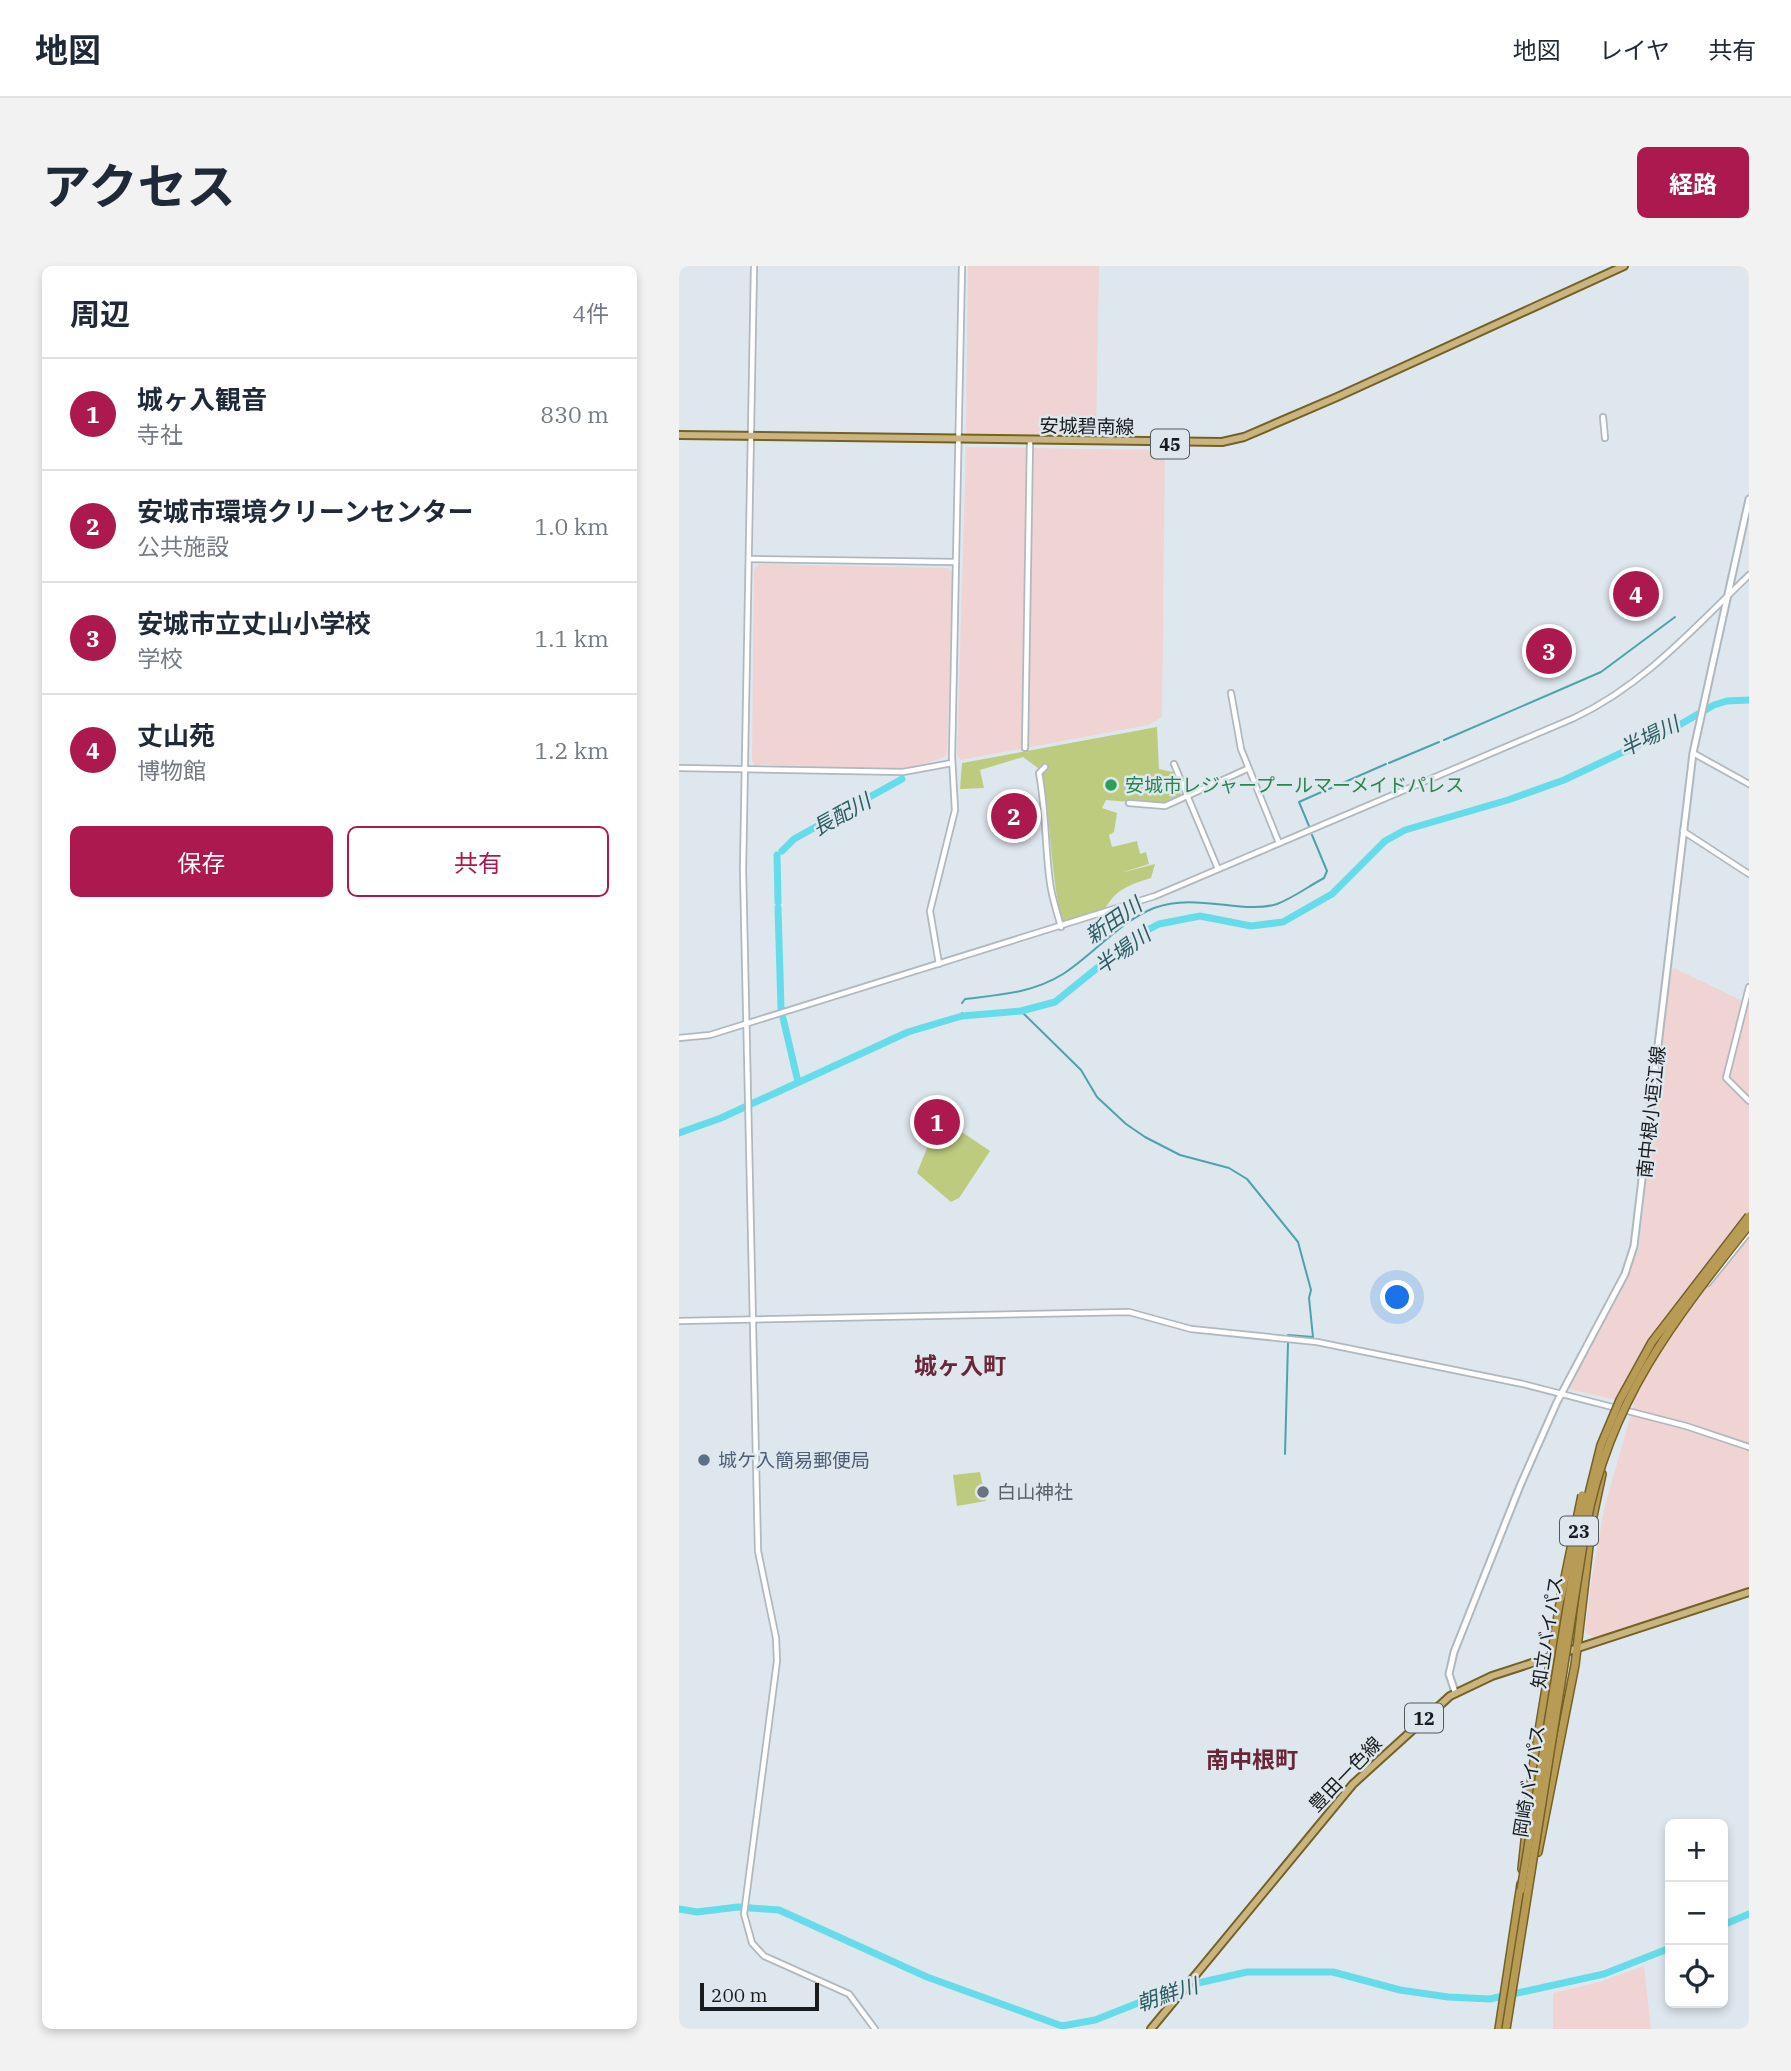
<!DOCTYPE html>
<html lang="ja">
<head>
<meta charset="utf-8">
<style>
  :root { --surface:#fff; --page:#f2f2f3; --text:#1f2937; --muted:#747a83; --line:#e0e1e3; --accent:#ab194f }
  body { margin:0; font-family:"IBM Plex Serif","Noto Sans JP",serif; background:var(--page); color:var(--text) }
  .controls { position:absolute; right:21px; bottom:21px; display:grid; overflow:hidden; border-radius:10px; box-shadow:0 4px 10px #0003 }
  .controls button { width:63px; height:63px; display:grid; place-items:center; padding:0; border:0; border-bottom:2px solid var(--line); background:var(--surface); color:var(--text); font:35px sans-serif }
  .scale { position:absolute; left:21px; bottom:18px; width:119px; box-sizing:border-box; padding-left:7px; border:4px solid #191c1e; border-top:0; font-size:19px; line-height:24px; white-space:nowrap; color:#191c1e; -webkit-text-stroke:5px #dee7ee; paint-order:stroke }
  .you { position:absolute; left:719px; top:1032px; width:24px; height:24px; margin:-18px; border:5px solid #fff; border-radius:50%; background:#1a73e8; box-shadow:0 0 0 10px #1a73e833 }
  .badge { display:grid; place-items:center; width:46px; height:46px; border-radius:50%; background:var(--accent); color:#fff; font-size:23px; font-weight:700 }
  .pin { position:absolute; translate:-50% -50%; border:4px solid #fff; box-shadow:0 2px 7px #0006 }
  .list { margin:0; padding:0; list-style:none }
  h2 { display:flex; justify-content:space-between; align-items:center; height:91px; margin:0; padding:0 28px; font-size:30px }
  h2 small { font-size:23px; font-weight:400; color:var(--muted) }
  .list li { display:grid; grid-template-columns:46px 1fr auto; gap:21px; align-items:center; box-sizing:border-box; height:112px; padding:0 28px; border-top:2px solid var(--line) }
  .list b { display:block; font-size:26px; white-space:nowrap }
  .list p { margin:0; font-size:23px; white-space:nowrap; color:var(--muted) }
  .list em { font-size:23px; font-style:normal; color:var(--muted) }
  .actions { display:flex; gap:14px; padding:21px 28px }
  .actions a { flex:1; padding:16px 0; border:2px solid var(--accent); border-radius:10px; text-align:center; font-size:24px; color:var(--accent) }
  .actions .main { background:var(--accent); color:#fff }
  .icon { flex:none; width:38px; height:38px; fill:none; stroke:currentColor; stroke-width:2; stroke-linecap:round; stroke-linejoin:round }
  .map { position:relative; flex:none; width:1070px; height:1763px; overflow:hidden; border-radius:10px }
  header { display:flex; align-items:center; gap:42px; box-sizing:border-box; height:98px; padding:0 35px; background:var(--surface); border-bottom:2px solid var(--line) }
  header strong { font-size:33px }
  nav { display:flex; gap:38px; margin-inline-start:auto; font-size:24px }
  .intro { display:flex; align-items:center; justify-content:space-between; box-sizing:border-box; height:168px; padding:0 42px }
  h1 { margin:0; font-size:49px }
  .button { padding:18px 32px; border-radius:10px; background:var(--accent); color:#fff; font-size:24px; font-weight:700 }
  main { display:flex; gap:42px; padding:0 42px }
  aside { flex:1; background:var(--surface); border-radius:10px; box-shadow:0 4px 10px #0003 }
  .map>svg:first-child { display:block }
  .industrial { fill:#efd4d3 }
  .green { fill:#bdcb7f }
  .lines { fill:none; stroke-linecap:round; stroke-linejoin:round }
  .stream { stroke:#4ea2ac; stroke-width:2 }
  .river { stroke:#65dce9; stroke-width:7 }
  .tertiary-casing { stroke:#b0b8bf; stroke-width:8 }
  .secondary-casing { stroke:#b0b8bf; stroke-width:9 }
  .primary-casing { stroke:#756026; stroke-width:10 }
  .trunk-casing { stroke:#756026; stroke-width:10 }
  .tertiary { stroke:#fff; stroke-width:4.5 }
  .secondary { stroke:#fff; stroke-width:5 }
  .primary { stroke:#cab580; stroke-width:6 }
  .trunk { stroke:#b89c56; stroke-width:7 }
  .trunk-bridge-casing { stroke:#756026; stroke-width:10; stroke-linecap:butt }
  .trunk-bridge { stroke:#b89c56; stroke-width:7 }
  .leisure-dot { fill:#2e9e5b; stroke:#dee7ee; stroke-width:2.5 }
  .service-dot { fill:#5c6f8a; stroke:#dee7ee; stroke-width:2.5 }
  .worship-dot { fill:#6b7280; stroke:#dee7ee; stroke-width:2.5 }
  .labels { text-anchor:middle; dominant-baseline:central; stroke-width:5; stroke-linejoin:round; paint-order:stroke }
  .shield { fill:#dee7ee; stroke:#54595c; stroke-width:2 }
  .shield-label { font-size:18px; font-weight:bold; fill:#191c1e }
  .street-label { font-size:19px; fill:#191c1e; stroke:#dee7ee }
  .leisure-label { font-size:19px; fill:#27864d; stroke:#dee7ee; text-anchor:start }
  .service-label { font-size:19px; fill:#4e5e75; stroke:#dee7ee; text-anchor:start }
  .worship-label { font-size:19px; fill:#5b616d; stroke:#dee7ee; text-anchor:start }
  .water-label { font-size:21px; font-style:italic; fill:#2a5d62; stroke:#dee7ee }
  .quarter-label { font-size:23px; font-weight:bold; fill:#6a2538; stroke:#dee7ee }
</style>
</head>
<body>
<header>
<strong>地図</strong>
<nav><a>地図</a><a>レイヤ</a><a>共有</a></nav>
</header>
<div class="intro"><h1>アクセス</h1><a class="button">経路</a></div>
<main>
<aside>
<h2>周辺<small>4件</small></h2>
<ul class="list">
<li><span class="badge">1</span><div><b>城ヶ入観音</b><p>寺社</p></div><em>830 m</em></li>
<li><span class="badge">2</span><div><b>安城市環境クリーンセンター</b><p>公共施設</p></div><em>1.0 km</em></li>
<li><span class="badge">3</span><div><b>安城市立丈山小学校</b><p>学校</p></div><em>1.1 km</em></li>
<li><span class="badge">4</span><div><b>丈山苑</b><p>博物館</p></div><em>1.2 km</em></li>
</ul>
<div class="actions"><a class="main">保存</a><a>共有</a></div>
</aside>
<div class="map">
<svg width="1070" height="1763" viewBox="0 0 1070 1763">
  <rect width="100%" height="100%" fill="#dee7ee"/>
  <g class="industrial">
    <path d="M 289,0 L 420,0 L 417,170 L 287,167 Z"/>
    <path d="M 287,181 L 486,184 L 483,451 L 469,459 L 282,494 L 278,490 Z"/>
    <path d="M 80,298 L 268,302 L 274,307 L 268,487 L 265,491 L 235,502 L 221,503 L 117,502 L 85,498 L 76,500 L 73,494 L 75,303 Z"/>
    <path d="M 995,702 L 1070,738 L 1070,1324 L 916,1372 L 906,1366 L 911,1324 L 925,1243 L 955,1138 L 889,1123 L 942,1022 L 960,981 L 991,705 Z"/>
    <path d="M 965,1700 L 972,1763 L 874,1763 L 874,1727 L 920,1716 Z"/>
  </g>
  <g class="green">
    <path d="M 478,461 L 480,503 L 494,506 L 503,531 L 485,539 L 427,534 L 423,542 L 438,547 L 435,566 L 430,569 L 433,581 L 458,575 L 461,588 L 467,586 L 470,598 L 441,607 L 476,598 L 472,612 C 450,619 436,623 425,645 L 383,656 C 371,604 372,556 363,505 L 344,491 L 301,504 L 305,522 L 281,523 L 283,497 Z"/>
    <path d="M 274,860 L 311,885 L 280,932 L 272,936 L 238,907 L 252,872 L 269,869 Z"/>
    <path d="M 301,1206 L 307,1235 L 278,1240 L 274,1209 Z"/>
  </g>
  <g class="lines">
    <g class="stream">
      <path d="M 765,474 L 922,406 L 996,351"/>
      <path d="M 710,497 L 760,476"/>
      <path d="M 650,523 L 707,498"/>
      <path d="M 630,560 L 620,536 L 647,524"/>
      <path d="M 283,737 L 286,733 C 319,729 354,727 384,708 C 415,688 440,656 475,642 C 517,626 564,649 598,638 C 614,632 630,620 645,612 L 648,605 L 633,569"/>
      <path d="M 342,745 L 402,804 L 418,831 L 447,858 L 466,871 L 501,889 L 550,902 L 568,913 L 619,976 L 632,1024 L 630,1032 L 634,1071 L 609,1069"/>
      <path d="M 283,750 L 283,747"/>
      <path d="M 606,1188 L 609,1077"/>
    </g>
    <g class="river">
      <path d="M 103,585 L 115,573 L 223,513"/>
      <path d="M 98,589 L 99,636"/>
      <path d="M 99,642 L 102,742"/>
      <path d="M 104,752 L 119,816"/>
      <path d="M 0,867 L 42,852 L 229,766 L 283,750 L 342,745 L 376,736 L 459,669 L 480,658 L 521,650 L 572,660 L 604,656 L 653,628 L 706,575 L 726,564 L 829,534 L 885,514 L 995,462 L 1035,439 L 1048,435 L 1070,434"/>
      <path d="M 0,1643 L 18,1646 L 59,1641 L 100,1644 L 248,1711 L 383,1760 L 416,1754 L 497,1722 L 568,1706 L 654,1706 L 721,1724 L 769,1731 L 811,1733 L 925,1708 L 991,1682"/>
      <path d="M 1044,1659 L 1070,1648"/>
    </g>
    <defs>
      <g id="tertiary">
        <path d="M 75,0 L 64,604 L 79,1285 L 97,1372 L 98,1395 L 65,1648 L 73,1677 L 85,1690 L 170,1728 L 196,1763"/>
        <path d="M 924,151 L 926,172"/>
        <path d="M 70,293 L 277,296"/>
        <path d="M 552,427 L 562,483 L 600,577"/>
        <path d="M 346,482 L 351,175"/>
        <path d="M 1014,487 L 1070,518"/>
        <path d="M 495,498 L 539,603"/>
        <path d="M 366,501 L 360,507 C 367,544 366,581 371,617 C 373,632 378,646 382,661"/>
        <path d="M 0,502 L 224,506 L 273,497"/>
        <path d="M 450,537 L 486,540 L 568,503"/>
        <path d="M 1004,565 L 1070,608"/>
        <path d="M 260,698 L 251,645 L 276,544 L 273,491 L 283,0"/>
        <path d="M 1070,721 L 1047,812 L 1070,835"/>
        <path d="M 0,772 L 31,769 L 476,630 L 895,452 C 965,419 1015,362 1070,309"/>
        <path d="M 1029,1017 L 1070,966"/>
        <path d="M 0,1055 L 450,1046 L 512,1063 L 638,1076 L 844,1118 L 1007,1160 L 1070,1181"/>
      </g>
      <path id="secondary" d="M 776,1426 L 770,1408 L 775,1386 L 841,1220 L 878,1136 L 946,1008 L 955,980 L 1014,487 L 1070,233"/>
      <g id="primary">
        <path d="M 0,169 L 543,176 L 565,171 L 658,131 L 945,0"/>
        <path d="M 472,1763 L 674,1518 L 771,1430 L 813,1410 L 1070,1326"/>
      </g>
      <g id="trunk">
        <path d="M 859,1586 L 896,1399 L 913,1255 L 923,1208"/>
        <path d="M 843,1603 L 854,1501 L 882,1331"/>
        <path d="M 820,1763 L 842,1618"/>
      </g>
    </defs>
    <use href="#tertiary" class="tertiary-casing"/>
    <use href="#secondary" class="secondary-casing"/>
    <use href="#primary" class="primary-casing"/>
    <use href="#trunk" class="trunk-casing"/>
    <use href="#tertiary" class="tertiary"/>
    <use href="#secondary" class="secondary"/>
    <use href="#primary" class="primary"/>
    <use href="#trunk" class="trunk"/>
    <defs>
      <g id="trunk-bridge">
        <path d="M 882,1331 L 903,1229"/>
        <path d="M 842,1624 L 900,1268 L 922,1179 L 941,1134 L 973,1076 L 1070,950"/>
        <path d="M 827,1763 L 907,1260 C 930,1136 994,1055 1070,959"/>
      </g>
    </defs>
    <use href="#trunk-bridge" class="trunk-bridge-casing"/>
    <use href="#trunk-bridge" class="trunk-bridge"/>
  </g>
  <circle class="leisure-dot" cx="432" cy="519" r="7"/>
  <circle class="service-dot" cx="25" cy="1194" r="7"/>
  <circle class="worship-dot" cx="304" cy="1226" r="7"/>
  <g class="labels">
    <g class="shield">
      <rect x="472" y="163.5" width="38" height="29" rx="5"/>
      <rect x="881" y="1250.5" width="38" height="29" rx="5"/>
      <rect x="726" y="1437.5" width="38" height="29" rx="5"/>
    </g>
    <g class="shield-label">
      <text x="491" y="178">45</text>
      <text x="900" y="1265">23</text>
      <text x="745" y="1452">12</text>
    </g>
    <g class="street-label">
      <text transform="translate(408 160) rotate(1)">安城碧南線</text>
      <text transform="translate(972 846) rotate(-84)">南中根小垣江線</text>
      <text transform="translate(868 1366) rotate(-81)">知立バイパス</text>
      <text transform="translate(666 1508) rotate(-46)">豊田一色線</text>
      <text transform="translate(850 1515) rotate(-81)">岡崎バイパス</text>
    </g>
    <g class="leisure-label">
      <text x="446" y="519">安城市レジャープールマーメイドパレス</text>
    </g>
    <g class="service-label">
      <text x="39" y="1194">城ケ入簡易郵便局</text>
    </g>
    <g class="worship-label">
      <text x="318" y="1226">白山神社</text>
    </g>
    <g class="water-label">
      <text transform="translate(970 470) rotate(-26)">半場川</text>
      <text transform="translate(162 548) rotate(-29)">長配川</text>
      <text transform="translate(434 654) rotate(-35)">新田川</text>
      <text transform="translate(443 684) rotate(-36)">半場川</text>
      <text transform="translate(488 1728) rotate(-18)">朝鮮川</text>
    </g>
    <g class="quarter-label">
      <text x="281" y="1099">城ヶ入町</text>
      <text x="573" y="1493">南中根町</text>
    </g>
  </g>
</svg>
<div class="controls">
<button>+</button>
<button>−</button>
<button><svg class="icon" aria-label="locate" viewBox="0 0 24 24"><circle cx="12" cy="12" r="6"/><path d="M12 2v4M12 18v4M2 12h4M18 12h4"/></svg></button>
</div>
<div class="scale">200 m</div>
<div class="you"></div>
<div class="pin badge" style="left:258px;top:856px">1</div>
<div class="pin badge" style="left:335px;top:550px">2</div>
<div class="pin badge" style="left:870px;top:385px">3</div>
<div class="pin badge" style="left:957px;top:328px">4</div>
</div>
</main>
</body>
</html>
